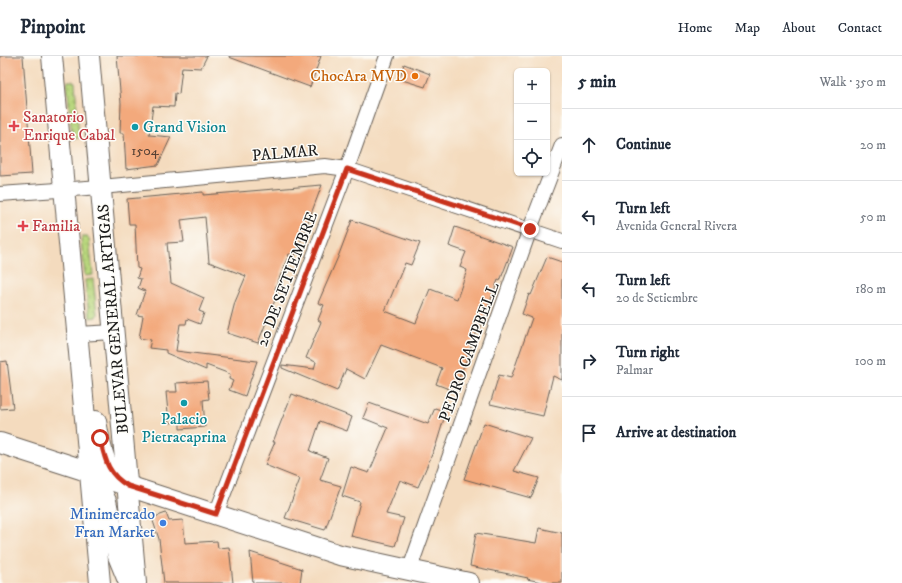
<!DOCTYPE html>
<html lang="en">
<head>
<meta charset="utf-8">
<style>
  :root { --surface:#fff; --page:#f2f2f3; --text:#1f2937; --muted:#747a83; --line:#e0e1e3 }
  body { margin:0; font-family:"IM FELL DW Pica",serif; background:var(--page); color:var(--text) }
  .controls { position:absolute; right:12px; top:12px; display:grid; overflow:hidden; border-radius:6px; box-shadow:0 1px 3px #0004 }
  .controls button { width:36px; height:36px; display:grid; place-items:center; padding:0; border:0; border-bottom:1px solid var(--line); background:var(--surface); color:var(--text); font:20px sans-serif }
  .stop { position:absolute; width:12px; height:12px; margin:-9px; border:3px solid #c8321e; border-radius:50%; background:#fff }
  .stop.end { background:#c8321e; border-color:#fff; box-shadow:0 1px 4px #0008 }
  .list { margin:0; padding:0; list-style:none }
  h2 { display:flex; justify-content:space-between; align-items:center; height:52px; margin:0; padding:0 16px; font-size:17px }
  h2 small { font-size:13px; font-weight:400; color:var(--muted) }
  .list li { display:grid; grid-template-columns:26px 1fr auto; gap:12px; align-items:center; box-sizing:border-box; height:72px; padding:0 16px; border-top:1px solid var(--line) }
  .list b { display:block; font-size:15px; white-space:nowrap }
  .list p { margin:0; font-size:13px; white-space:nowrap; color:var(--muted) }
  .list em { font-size:13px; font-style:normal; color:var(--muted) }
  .icon { flex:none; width:22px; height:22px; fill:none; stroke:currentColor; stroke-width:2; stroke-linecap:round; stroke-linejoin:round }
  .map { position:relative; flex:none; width:562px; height:527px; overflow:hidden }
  header { display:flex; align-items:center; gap:24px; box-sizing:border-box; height:56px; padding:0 20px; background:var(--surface); border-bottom:1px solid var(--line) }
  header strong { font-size:19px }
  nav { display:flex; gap:22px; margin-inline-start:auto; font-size:14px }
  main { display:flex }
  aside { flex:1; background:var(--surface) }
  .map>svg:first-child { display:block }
  .grass { fill:url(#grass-dots); stroke:#6a7a4d }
  .building { fill:#f3a97c }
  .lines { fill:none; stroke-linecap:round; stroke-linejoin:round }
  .minor-casing { stroke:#685f55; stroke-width:16 }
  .secondary-casing { stroke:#685f55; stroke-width:22 }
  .minor { stroke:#fff; stroke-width:14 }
  .secondary { stroke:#fff; stroke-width:20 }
  .route { stroke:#c8321e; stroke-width:5 }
  .food-dot { fill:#e8710a; stroke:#fdfcf7; stroke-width:1.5 }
  .health-dot { fill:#e0444e; stroke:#fdfcf7; stroke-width:1.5 }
  .culture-dot { fill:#0f9aa8; stroke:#fdfcf7; stroke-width:1.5 }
  .shop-dot { fill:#3f7fe0; stroke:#fdfcf7; stroke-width:1.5 }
  .labels { text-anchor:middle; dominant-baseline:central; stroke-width:3; stroke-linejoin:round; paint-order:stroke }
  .number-label { font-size:14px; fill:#523f34 }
  .food-label { font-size:16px; fill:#c56008; stroke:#fdfcf7; text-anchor:end }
  .health-label { font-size:16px; fill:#be3a42; stroke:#fdfcf7; text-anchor:start }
  .culture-label { font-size:16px; fill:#0d838f; stroke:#fdfcf7; text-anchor:start }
  .street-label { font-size:16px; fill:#1c1c1c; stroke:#fdfcf7 }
  .shop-label { font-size:16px; fill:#366cbe; stroke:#fdfcf7; text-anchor:end }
</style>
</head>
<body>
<header>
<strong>Pinpoint</strong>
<nav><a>Home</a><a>Map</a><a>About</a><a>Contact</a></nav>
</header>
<main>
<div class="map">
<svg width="562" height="527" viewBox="0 0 562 527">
  <defs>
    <pattern id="grass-dots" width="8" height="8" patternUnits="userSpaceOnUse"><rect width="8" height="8" fill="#b9d77e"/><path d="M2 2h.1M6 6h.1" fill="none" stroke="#9eb86c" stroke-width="1.8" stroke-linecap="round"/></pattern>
  </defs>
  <rect width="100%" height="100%" fill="#fdfcf7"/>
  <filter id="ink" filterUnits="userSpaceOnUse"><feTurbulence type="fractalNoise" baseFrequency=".025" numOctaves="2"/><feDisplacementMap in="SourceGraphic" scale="8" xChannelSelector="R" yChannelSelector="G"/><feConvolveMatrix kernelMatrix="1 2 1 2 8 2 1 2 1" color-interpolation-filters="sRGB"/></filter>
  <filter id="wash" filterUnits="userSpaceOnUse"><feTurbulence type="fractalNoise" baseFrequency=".012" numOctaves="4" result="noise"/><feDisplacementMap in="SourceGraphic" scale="16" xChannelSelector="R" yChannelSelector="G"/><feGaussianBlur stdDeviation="0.9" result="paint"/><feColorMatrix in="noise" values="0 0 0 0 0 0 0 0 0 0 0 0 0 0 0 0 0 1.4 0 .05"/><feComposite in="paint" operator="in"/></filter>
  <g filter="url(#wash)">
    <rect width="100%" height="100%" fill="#f4dbbe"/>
    <g class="grass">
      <path d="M 68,25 L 74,25 L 75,26 L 79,82 L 73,83 L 73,80 L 72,80 L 67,27 Z"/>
      <path d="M 82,181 L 88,181 L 89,183 L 93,219 L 85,220 L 81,184 Z"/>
      <path d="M 93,223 L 97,258 L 96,261 L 90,262 L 90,259 L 89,259 L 85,224 Z"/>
    </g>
    <g id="blocks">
      <g class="building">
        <path d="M 0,0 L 23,0 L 32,118 L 0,120 Z"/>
        <path d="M 117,0 L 207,0 L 201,12 L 182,11 L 179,38 L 175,37 L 174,51 L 153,50 L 149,79 L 171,81 L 158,109 L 126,113 L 124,77 L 120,77 L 121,47 Z"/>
        <path d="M 229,0 L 321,0 L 310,31 L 229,1 Z"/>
        <path d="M 404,8 L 430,18 L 425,31 L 399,23 Z"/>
        <path d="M 322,129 L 295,200 L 289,198 L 275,233 L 279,234 L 258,287 L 227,277 L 235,246 L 246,220 L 209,206 L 205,161 L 181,164 L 184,186 L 167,187 L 171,227 L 204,242 L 199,255 L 204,257 L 200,268 L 187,263 L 186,268 L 180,268 L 176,295 L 257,305 L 245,340 L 229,334 L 233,325 L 229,323 L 230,318 L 206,309 L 206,314 L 166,297 L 166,294 L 149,292 L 151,284 L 139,282 L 143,260 L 137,259 L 145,235 L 138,232 L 141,223 L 137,222 L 140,213 L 137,212 L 135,168 L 129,168 L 127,143 L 203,136 L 203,139 Z"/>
        <path d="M 352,164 L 420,187 L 411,209 L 405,207 L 385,255 L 416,267 L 430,233 L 457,243 L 467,214 L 460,211 L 466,196 L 449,190 L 455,171 L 513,191 L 500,225 L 498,224 L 480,273 L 478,273 L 454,335 L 436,328 L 442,312 L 381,289 L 365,323 L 346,313 L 337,335 L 282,312 L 282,309 L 314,313 L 316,306 L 306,302 L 321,266 L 318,264 L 324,249 L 318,247 L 338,201 Z"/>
        <path d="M 547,201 L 562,206 L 562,324 L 553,320 L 543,360 L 490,348 L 499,319 L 511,322 L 532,262 L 522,258 L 529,238 L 531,239 Z"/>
        <path d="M 7,305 L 13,352 L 0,353 L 0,306 Z"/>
        <path d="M 207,325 L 209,343 L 203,344 L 205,371 L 180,373 L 180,366 L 169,367 L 166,336 L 177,336 L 176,327 Z"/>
        <path d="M 292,338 L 352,361 L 347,375 L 320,365 L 310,395 L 328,402 L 320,424 L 341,430 L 325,474 L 285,462 L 300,423 L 265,409 L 275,386 L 273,386 Z"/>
        <path d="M 369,347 L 428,368 L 435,352 L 446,356 L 436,389 L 418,431 L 400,424 L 386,458 L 404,462 L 395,490 L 351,480 L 360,446 L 342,440 L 351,411 L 369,417 L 388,372 L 363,362 Z"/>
        <path d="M 484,367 L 531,382 L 514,415 L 539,422 L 531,442 L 464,423 Z"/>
        <path d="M 166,457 L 169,465 L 183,464 L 185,487 L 217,485 L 218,492 L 229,491 L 233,527 L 164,527 L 159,483 L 152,462 Z"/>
        <path d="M 539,472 L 562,477 L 562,527 L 546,527 L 527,523 L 528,522 L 470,510 L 476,477 L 536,487 Z"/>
        <path d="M 250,496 L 302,513 L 300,527 L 253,527 Z"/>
      </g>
    </g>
  </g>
  <g filter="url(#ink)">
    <use href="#blocks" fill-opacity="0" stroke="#685f55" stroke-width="1"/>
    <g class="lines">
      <defs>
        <g id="minor">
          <path d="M 0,138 L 101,131 L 325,110 L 347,113 L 562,185"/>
          <path d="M 78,278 L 114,276"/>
          <path d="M 216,458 L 347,113 L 387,0"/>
          <path d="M 409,515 L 530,173 L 562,89"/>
        </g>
        <g id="secondary">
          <path d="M 52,0 L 100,527"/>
          <path d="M 89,0 L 136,527"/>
          <path d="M 96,365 C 100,386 103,416 124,427"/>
          <path d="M 0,387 L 90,416 L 128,430 L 340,499 L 469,527"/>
          <path d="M 97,426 L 106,445 L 118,500 L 129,527"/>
        </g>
      </defs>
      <use href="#minor" class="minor-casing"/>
      <use href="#secondary" class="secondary-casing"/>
      <use href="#minor" class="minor"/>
      <use href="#secondary" class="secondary"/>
    </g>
  </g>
  <g class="lines" filter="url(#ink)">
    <path class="route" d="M 100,382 C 105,403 107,418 128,430 L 216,458 L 347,113 L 530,173"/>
  </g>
  <circle class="food-dot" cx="415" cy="20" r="4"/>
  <g class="health-dot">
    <path d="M12 64h4v4h4v4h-4v4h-4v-4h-4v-4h4z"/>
    <path d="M21 164h4v4h4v4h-4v4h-4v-4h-4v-4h4z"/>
  </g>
  <g class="culture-dot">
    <circle cx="135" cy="71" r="4"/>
    <circle cx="184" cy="347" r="4"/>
  </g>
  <circle class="shop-dot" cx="163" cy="467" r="4"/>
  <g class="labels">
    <g class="number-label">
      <text x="145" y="95">1504</text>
    </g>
    <g class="food-label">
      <text x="407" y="20">ChocAra MVD</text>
    </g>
    <g class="health-label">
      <text x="23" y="61">Sanatorio<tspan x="23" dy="18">Enrique Cabal</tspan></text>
      <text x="32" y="170">Familia</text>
    </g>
    <g class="culture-label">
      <text x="143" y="71">Grand Vision</text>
      <text x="184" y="363" text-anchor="middle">Palacio<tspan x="184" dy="18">Pietracaprina</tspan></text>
    </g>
    <g class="street-label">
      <text transform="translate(285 97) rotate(-5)">PALMAR</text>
      <text transform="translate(287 223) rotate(-69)">20 DE SETIEMBRE</text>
      <text transform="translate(113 263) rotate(-95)">BULEVAR GENERAL ARTIGAS</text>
      <text transform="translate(469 296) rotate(-70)">PEDRO CAMPBELL</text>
    </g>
    <g class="shop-label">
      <text x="155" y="458">Minimercado<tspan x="155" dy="18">Fran Market</tspan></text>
    </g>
  </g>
</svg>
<div class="controls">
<button>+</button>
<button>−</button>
<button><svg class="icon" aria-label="locate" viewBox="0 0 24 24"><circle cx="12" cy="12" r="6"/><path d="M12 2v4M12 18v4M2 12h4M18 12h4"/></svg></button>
</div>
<div class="stop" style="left:100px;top:382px"></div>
<div class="stop end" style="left:530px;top:173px"></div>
</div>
<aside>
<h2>5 min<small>Walk · 350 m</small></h2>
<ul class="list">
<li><svg class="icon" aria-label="ahead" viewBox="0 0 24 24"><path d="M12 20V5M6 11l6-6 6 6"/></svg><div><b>Continue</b></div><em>20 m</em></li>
<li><svg class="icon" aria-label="left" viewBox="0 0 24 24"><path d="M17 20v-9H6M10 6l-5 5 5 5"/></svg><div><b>Turn left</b><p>Avenida General Rivera</p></div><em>50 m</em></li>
<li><svg class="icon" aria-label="left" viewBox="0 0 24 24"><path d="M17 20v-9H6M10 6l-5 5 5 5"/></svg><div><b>Turn left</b><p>20 de Setiembre</p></div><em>180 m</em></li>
<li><svg class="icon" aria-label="right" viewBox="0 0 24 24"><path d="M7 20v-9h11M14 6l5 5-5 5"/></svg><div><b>Turn right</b><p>Palmar</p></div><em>100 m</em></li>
<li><svg class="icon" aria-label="arrive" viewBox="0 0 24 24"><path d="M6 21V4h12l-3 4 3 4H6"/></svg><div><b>Arrive at destination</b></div></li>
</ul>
</aside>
</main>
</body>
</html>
